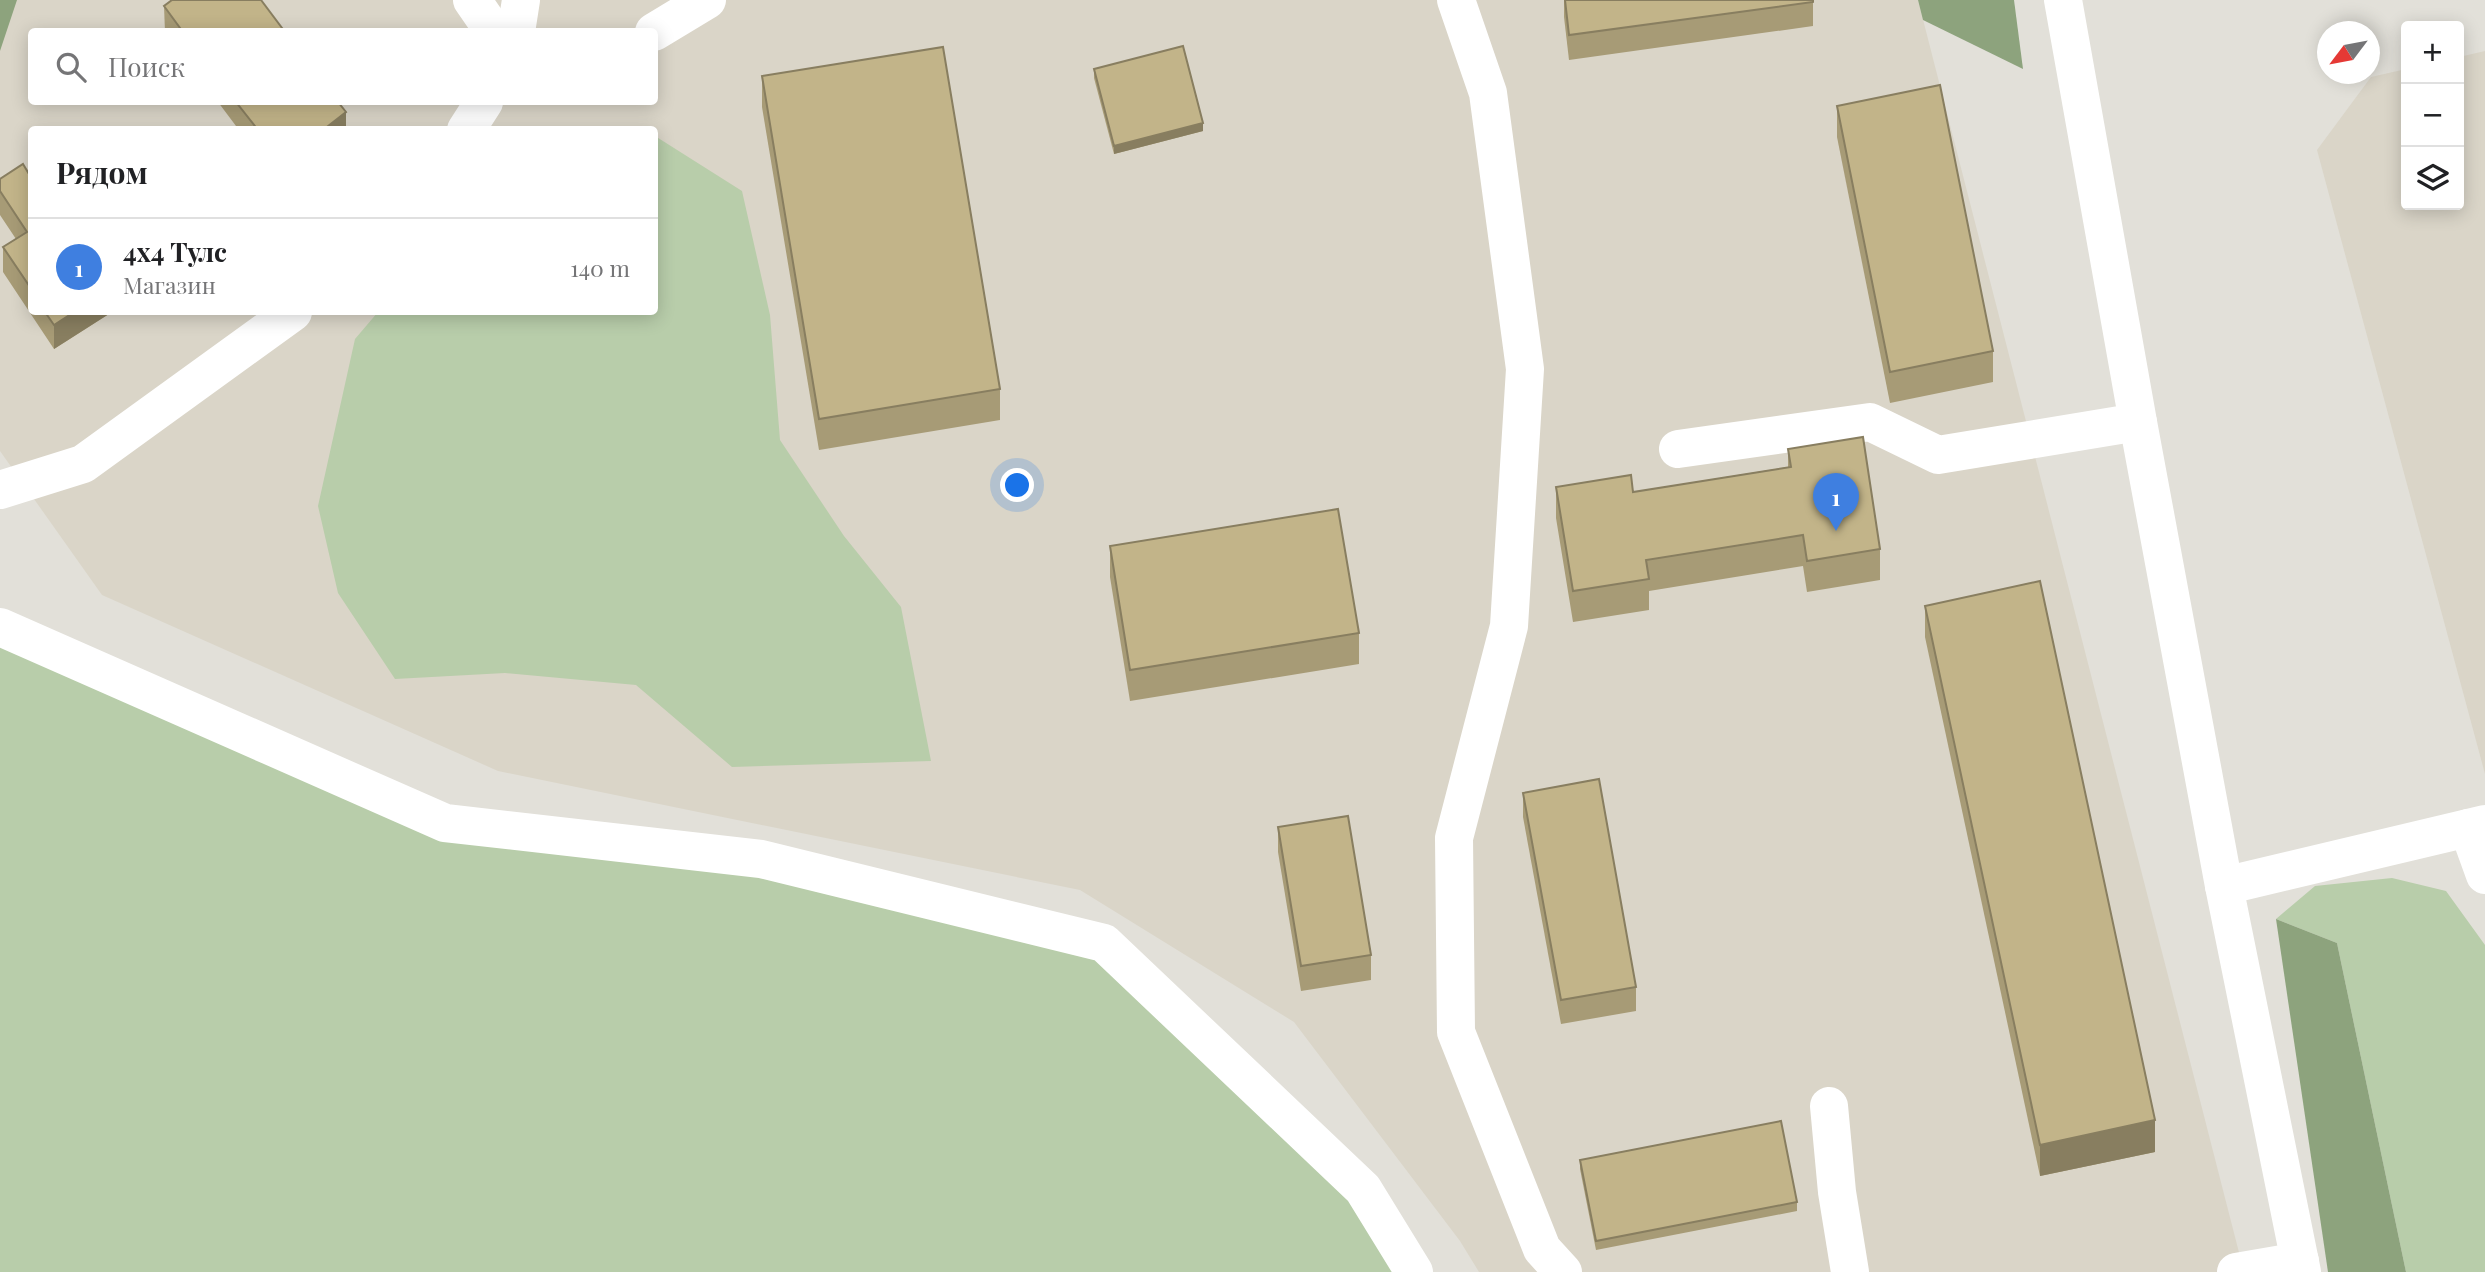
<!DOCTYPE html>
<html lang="ru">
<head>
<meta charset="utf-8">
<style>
  :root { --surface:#fff; --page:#f2f2f2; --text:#202124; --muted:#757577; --line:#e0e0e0; --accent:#7c3aed }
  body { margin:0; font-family:"Playfair Display",serif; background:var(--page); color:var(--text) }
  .controls { position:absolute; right:21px; top:21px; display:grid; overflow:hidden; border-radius:7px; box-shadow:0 4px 18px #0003 }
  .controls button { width:63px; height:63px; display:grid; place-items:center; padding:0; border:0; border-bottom:2px solid var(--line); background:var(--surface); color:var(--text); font:35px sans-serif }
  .compass { position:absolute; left:2317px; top:21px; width:63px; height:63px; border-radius:50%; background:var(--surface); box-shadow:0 4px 18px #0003; rotate:238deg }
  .you { position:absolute; left:1018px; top:486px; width:24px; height:24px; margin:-18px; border:5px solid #fff; border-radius:50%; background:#1a73e8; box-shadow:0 0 0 10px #1a73e833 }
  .badge { display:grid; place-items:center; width:46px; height:46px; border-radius:50%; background:var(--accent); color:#fff; font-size:23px; font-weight:700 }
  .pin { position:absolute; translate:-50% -58px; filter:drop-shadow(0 2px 4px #0008) }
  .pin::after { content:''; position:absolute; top:37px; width:24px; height:21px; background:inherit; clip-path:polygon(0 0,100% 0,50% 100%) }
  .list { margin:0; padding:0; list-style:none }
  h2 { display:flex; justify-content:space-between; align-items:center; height:91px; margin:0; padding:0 28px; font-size:30px }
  h2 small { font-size:23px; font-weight:400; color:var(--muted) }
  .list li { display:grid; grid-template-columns:46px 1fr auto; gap:21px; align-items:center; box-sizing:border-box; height:98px; padding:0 28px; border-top:2px solid var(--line) }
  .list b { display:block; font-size:26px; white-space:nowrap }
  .list p { margin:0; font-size:23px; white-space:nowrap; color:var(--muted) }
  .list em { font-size:23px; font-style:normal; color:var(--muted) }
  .icon { flex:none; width:38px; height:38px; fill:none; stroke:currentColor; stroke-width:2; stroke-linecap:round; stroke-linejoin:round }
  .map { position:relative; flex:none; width:2485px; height:1272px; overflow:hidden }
  .search { position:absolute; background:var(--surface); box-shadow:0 4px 18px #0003; left:28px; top:28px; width:630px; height:77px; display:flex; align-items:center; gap:18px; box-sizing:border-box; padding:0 24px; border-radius:7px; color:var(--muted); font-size:26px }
  .panel { position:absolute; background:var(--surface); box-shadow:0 4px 18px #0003; left:28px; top:126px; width:630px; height:189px; border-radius:7px }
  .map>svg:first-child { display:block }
  .built { fill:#dad5c8; fill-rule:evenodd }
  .green { fill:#b8cdaa }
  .forest { fill:#8da37d }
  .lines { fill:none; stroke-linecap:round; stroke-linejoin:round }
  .minor { stroke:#fff; stroke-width:38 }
  .wall { fill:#a79b76 }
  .shaded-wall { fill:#887e60 }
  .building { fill:#c2b489; stroke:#887e60; stroke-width:2 }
</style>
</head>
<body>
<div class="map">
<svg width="2485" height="1272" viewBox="0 0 2485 1272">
  <rect width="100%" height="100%" fill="#e2e0d9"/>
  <g class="built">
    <path d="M 0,0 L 1918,0 L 2244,1272 L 1479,1272 L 1460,1241 L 1294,1022 L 1080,890 L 498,771 L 102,595 L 0,451 ZM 32,32 L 654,32 L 654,102 L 32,102 ZM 32,130 L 654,130 L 654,312 L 32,312 Z"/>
    <path d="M 2485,51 L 2485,774 L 2317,150 L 2371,77 L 2406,69 L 2406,205 L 2459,205 L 2459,57 Z"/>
  </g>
  <g class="green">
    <path d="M 655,136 L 742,191 L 770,315 L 780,440 L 844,536 L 901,607 L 931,761 L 732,767 L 636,685 L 505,673 L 395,679 L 338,593 L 318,506 L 355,339 L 378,312 L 654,312 Z"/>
    <path d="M 0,627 L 445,823 L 761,859 L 1104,943 L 1363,1189 L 1414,1272 L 0,1272 Z"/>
    <path d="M 2392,878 L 2446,891 L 2485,945 L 2485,1272 L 2406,1272 L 2337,943 L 2276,919 L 2315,886 Z"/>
  </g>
  <g class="forest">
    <path d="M 0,0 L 17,0 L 0,51 Z"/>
    <path d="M 1918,0 L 2014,0 L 2023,69 L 1923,20 Z"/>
    <path d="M 2276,919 L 2337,943 L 2406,1272 L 2328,1272 Z"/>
  </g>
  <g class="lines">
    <g class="minor">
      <path d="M 472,0 L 494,32"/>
      <path d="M 1456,0 L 1488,93 L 1525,369 L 1509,626 L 1454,838 L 1456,1032 L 1542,1249 L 1563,1272"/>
      <path d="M 2063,0 L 2138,422 L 2224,886 L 2302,1272"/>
      <path d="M 516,32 L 521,0"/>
      <path d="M 654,32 L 707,0"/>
      <path d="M 466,130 L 484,102"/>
      <path d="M 1678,449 L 1870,422 L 1938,455 L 2138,422"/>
      <path d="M 0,490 L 83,464 L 293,312"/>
      <path d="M 0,627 L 445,823 L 761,859 L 1104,943 L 1363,1189 L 1414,1272"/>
      <path d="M 2468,828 L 2485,875"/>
      <path d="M 2224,886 L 2485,824"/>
      <path d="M 1829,1106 L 1837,1192 L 1850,1272"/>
      <path d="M 2236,1272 L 2300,1261"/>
    </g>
  </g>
  <g class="wall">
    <path d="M 1564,0 L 1813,0 L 1813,26 L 1569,60 L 1564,17 Z"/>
    <path d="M 164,6 L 285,32 L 165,32 Z"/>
    <path d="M 1094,69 L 1203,131 L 1114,154 L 1094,78 Z"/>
    <path d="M 762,76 L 1000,389 L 1000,420 L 819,450 L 762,107 Z"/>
    <path d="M 218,102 L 338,102 L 346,130 L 239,130 Z"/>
    <path d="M 1837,106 L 1993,351 L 1993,382 L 1890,403 L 1837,137 Z"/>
    <path d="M 32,173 L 32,312 L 112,312 L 54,349 L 3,272 L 3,247 L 16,239 L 0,215 L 0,179 L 29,174 Z"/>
    <path d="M 1788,449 L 1880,549 L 1880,580 L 1807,592 L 1803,566 L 1649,591 L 1649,610 L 1573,622 L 1556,518 L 1556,487 L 1633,492 L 1788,467 Z"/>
    <path d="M 1110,546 L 1359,633 L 1359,664 L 1130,701 L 1110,577 Z"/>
    <path d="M 1925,606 L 2155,1152 L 2040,1176 L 1925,637 Z"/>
    <path d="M 1523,793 L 1636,987 L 1636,1011 L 1561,1024 L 1523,817 Z"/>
    <path d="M 1278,827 L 1371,955 L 1371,980 L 1301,991 L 1278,852 Z"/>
    <path d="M 1580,1160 L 1797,1202 L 1797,1211 L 1596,1250 L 1580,1169 Z"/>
  </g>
  <g class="shaded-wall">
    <path d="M 346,112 L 346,130 L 323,130 Z"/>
    <path d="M 1203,123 L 1203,131 L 1114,154 L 1114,146 Z"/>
    <path d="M 74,312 L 112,312 L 54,349 L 54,325 Z"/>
    <path d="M 2155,1120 L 2155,1152 L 2040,1176 L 2040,1145 Z"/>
  </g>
  <g class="building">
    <path d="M 172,0 L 261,0 L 285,32 L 183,32 L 164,6 Z"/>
    <path d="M 1565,0 L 1813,0 L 1813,2 L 1569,35 Z"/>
    <path d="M 1183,46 L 1203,123 L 1114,146 L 1094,69 Z"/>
    <path d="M 943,47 L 1000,389 L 819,419 L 762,76 Z"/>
    <path d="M 1940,85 L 1993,351 L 1890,372 L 1837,106 Z"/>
    <path d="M 236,102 L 338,102 L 346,112 L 323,130 L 258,130 Z"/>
    <path d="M 23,164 L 29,174 L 32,173 L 32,290 L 3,247 L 27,232 L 0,191 L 0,179 Z"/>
    <path d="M 45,312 L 74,312 L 54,325 Z"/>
    <path d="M 1863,437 L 1880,549 L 1807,561 L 1803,535 L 1646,560 L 1649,579 L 1573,591 L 1556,487 L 1631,475 L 1633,492 L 1791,467 L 1788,449 Z"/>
    <path d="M 1338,509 L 1359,633 L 1130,670 L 1110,546 Z"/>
    <path d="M 2040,581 L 2155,1120 L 2040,1145 L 1925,606 Z"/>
    <path d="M 1599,779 L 1636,987 L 1561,1000 L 1523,793 Z"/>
    <path d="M 1348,816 L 1371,955 L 1301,966 L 1278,827 Z"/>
    <path d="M 1781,1121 L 1797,1202 L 1596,1241 L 1580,1160 Z"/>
  </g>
</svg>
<div class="controls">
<button>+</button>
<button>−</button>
<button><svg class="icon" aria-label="layers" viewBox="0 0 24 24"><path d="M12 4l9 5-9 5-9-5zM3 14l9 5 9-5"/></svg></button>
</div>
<svg class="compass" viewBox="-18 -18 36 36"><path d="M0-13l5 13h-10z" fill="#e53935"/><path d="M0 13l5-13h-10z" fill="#757577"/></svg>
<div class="you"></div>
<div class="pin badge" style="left:1836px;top:531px;background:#3f7fe0">1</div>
<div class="search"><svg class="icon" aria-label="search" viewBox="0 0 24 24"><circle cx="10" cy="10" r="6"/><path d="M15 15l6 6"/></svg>Поиск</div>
<section class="panel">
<h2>Рядом<small></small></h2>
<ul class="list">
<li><span class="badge" style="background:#3f7fe0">1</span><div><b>4x4 Тулс</b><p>Магазин</p></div><em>140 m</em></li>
</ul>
</section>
</div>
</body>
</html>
